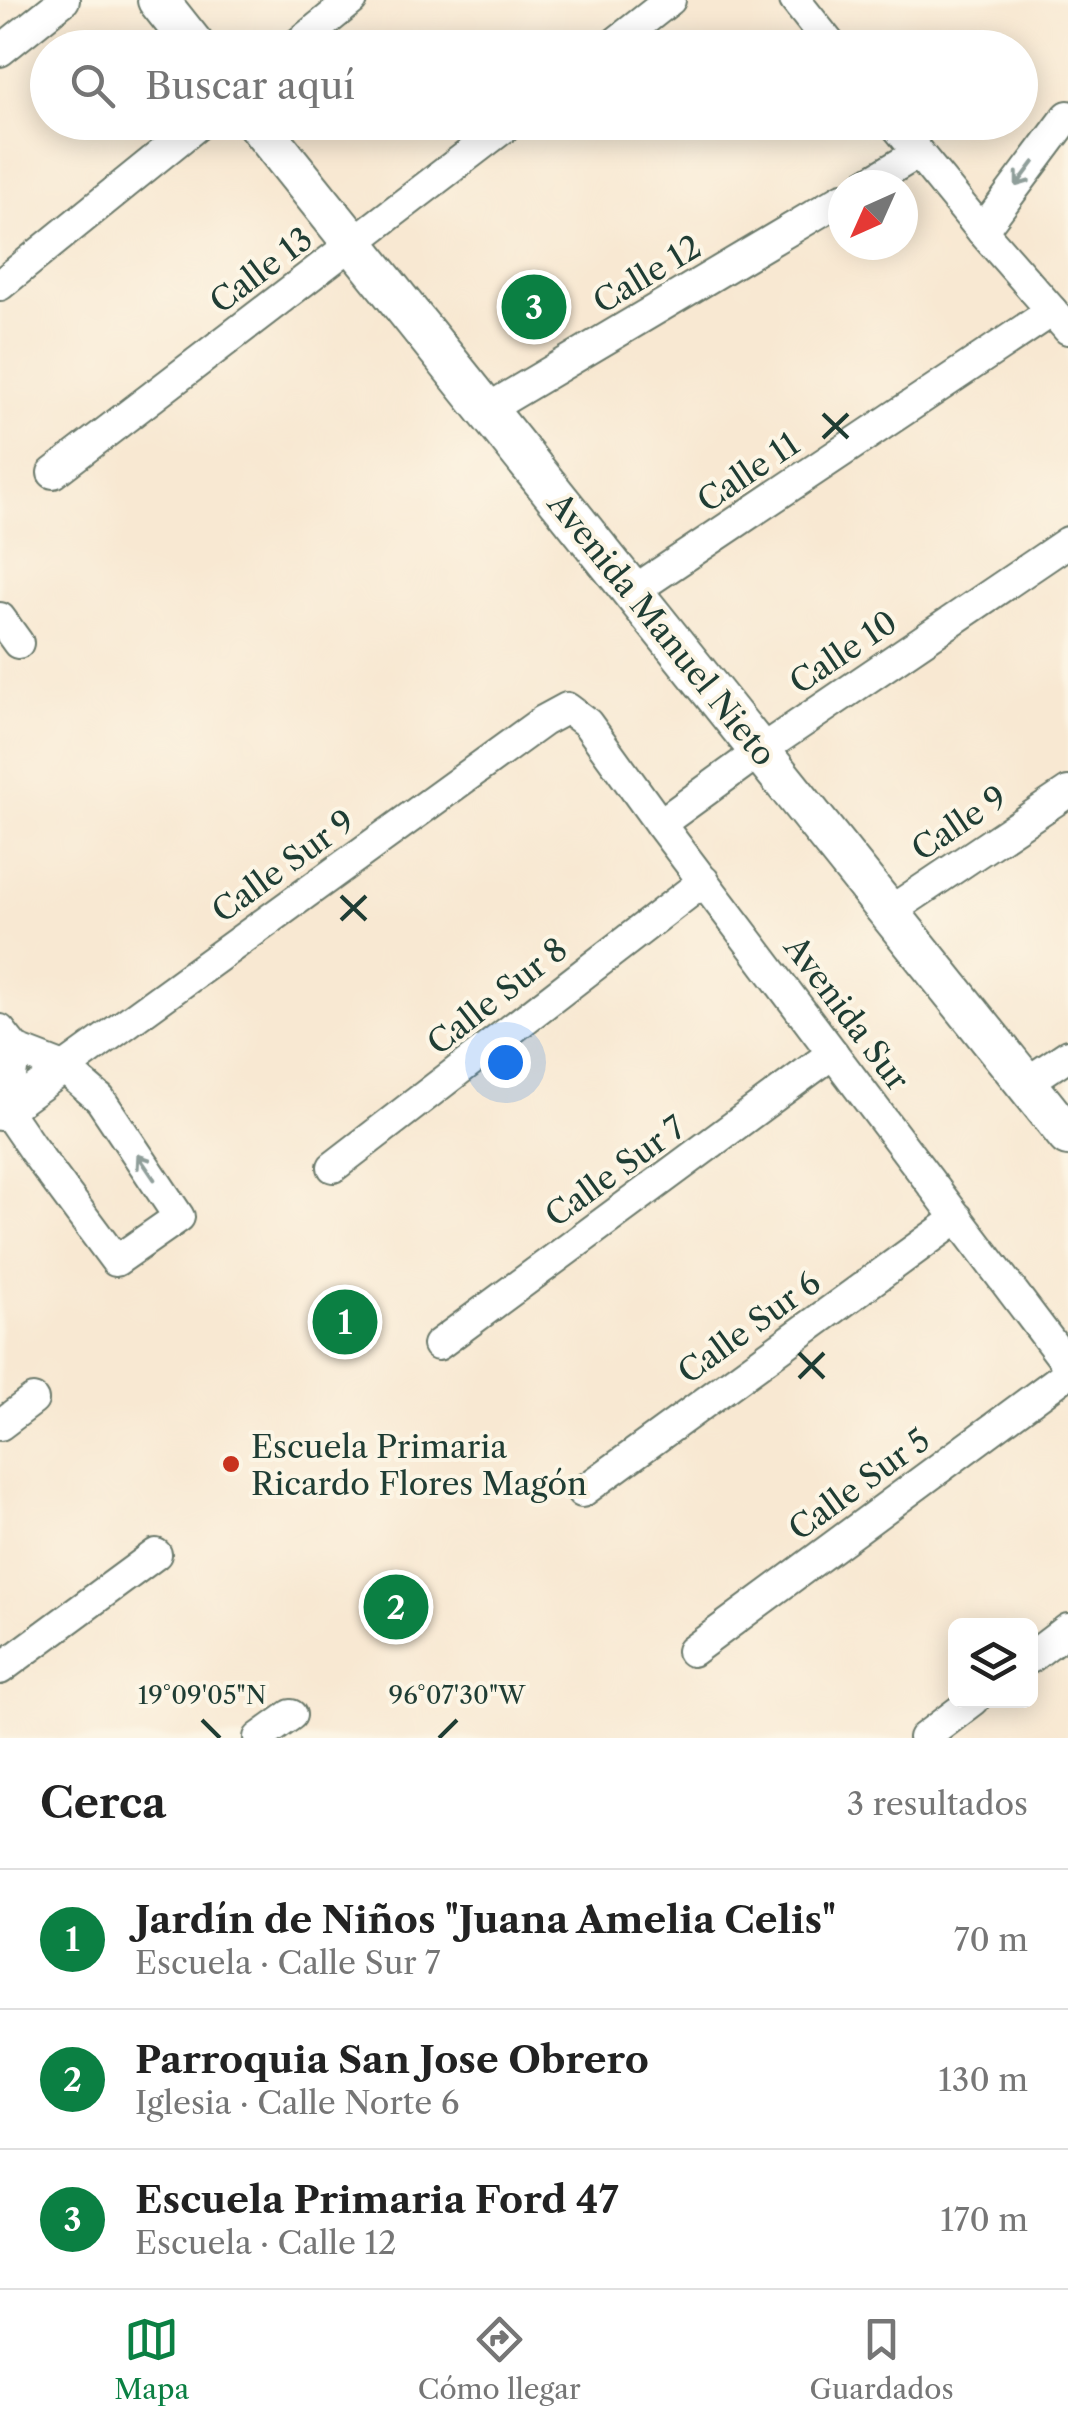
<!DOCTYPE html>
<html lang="es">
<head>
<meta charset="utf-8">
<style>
  :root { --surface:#fff; --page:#f6f6f6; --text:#222; --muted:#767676; --line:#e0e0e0; --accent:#0b8043 }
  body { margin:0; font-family:"Libre Caslon Text",serif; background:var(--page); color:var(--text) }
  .controls { position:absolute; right:30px; bottom:30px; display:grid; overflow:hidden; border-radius:15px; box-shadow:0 5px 25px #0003 }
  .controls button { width:90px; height:90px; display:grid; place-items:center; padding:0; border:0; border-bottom:2px solid var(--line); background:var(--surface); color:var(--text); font:50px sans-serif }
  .compass { position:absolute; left:828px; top:170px; width:90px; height:90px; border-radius:50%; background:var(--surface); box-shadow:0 5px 25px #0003; rotate:225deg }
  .you { position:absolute; left:505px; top:1062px; width:35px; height:35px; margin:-25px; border:8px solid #fff; border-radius:50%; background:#1a73e8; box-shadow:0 0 0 15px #1a73e833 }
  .badge { display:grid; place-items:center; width:65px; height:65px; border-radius:50%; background:var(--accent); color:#fff; font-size:32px; font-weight:700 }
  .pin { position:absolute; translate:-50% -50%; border:5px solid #fff; box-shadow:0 2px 10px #0006 }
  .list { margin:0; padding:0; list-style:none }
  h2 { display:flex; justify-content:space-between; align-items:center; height:130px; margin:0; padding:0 40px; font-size:42px }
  h2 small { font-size:32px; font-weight:400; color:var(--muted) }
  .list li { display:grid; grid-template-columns:65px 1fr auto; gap:30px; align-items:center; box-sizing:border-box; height:140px; padding:0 40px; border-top:2px solid var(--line) }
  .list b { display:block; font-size:38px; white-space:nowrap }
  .list p { margin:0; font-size:32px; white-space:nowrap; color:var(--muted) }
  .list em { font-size:32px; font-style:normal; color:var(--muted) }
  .icon { flex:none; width:55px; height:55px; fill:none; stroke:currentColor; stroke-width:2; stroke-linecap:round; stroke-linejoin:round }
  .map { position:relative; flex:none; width:1068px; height:1738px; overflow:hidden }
  .search { position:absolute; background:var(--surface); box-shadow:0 5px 25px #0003; left:30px; right:30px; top:30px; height:110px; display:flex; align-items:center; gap:25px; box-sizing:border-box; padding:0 35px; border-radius:55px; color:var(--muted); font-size:38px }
  .sheet { height:550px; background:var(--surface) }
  nav { display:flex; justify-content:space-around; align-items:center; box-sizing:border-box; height:140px; border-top:2px solid var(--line); background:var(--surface); font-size:28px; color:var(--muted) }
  nav a { display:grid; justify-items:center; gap:5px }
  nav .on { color:var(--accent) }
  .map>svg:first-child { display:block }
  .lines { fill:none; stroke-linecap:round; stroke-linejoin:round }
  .street-casing { stroke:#6b796b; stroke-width:34 }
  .secondary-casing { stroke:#6b796b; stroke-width:44 }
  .street { stroke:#fff; stroke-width:30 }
  .secondary { stroke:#fff; stroke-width:40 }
  .oneway { stroke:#8f9e9a }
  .ticks { fill:none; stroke:#1f3d34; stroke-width:4 }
  .poi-dot { fill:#c8321e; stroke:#fcf5e5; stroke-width:4 }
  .labels { text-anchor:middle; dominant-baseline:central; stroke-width:8; stroke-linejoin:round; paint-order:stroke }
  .street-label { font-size:32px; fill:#1f3d34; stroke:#fcf5e5 }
  .poi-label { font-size:32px; fill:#1f3d34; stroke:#fcf5e5; text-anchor:start }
  .ticks-label { font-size:25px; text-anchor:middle; fill:#1f3d34; stroke:#fcf5e5; stroke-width:8; stroke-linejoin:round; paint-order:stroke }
</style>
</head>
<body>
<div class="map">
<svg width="1068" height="1738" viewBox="0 0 1068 1738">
  <rect width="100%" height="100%" fill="#fcf5e5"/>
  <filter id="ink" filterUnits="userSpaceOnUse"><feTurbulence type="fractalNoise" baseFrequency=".01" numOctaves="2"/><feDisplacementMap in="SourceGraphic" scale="20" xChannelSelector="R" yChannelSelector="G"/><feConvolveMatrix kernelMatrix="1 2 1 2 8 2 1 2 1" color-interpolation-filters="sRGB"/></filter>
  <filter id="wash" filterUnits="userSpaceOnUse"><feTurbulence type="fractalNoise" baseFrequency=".0048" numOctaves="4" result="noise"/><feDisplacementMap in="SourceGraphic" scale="40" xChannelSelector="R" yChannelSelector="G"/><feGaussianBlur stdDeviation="2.25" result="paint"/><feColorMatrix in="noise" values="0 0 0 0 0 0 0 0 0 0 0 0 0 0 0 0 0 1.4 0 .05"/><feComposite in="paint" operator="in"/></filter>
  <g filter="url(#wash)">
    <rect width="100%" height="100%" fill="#f8e8d2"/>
  </g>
  <g filter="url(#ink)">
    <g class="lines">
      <defs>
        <g id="street">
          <path d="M 795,0 L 833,48"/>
          <path d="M 293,48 L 352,0"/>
          <path d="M 609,48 L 670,0"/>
          <path d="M 0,51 L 64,0"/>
          <path d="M 893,122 L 982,231 L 1068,329"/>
          <path d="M 865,185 L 918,153"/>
          <path d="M 982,231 L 1068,116"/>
          <path d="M 0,285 L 201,122"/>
          <path d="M 486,410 L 843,198"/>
          <path d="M 53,473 L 511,122"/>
          <path d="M 632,592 L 1052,311"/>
          <path d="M 0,618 L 18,643"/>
          <path d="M 660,824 L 760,751 L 1068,542"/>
          <path d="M 889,912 L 1068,792"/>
          <path d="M 0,1030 L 15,1049 L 64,1068 L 100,1099 L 179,1217 L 116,1261 L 32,1148 L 6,1110 L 15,1049"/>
          <path d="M 1026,1083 L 1068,1055"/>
          <path d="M 0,1115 L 543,721 L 567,708 L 587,723 L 660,824 L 1068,1365"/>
          <path d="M 333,1167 L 704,881"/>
          <path d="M 438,1345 L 833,1053"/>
          <path d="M 0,1425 L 33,1400"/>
          <path d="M 582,1492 L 958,1218"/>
          <path d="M 692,1651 L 1068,1373"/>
          <path d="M 1030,1658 L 1068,1629"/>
          <path d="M 0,1669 L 156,1554"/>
          <path d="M 259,1738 L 291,1715"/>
          <path d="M 924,1738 L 974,1700"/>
        </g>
        <g id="secondary">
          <path d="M 158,0 L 196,48"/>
          <path d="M 256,122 L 1068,1136"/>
        </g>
      </defs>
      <use href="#street" class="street-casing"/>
      <use href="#secondary" class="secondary-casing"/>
      <use href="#street" class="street"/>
      <use href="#secondary" class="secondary"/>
    </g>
    <defs><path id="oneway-shaft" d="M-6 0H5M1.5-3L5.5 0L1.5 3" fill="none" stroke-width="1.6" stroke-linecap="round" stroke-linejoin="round" transform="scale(2.5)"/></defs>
    <g class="oneway">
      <use href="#oneway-shaft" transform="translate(1025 174) rotate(127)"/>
      <use href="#oneway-shaft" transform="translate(146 1167) rotate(-124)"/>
    </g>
  </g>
  <path class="ticks" d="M 823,414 L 848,438M 823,438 L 848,414M 341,896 L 366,920M 341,920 L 366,896M 799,1353 L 824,1378M 799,1378 L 824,1353M 202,1720 L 220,1738M 439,1738 L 457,1720"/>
  <circle class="poi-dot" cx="231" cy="1464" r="10"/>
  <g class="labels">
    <g class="street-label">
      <text transform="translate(261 270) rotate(-37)">Calle 13</text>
      <text transform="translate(647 274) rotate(-31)">Calle 12</text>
      <text transform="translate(748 472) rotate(-34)">Calle 11</text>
      <text transform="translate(662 629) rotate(51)">Avenida Manuel Nieto</text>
      <text transform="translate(843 652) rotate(-34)">Calle 10</text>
      <text transform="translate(959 823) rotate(-34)">Calle 9</text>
      <text transform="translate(283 866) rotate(-36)">Calle Sur 9</text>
      <text transform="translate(497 996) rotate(-38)">Calle Sur 8</text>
      <text transform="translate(847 1013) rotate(53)">Avenida Sur</text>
      <text transform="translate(615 1171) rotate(-36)">Calle Sur 7</text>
      <text transform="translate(749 1327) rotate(-36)">Calle Sur 6</text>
      <text transform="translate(859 1484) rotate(-36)">Calle Sur 5</text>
    </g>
    <g class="poi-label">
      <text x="251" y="1446">Escuela Primaria<tspan x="251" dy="37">Ricardo Flores Magón</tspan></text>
    </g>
  </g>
  <g class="ticks-label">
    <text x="202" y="1704">19°09'05"N</text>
    <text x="457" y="1704">96°07'30"W</text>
  </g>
</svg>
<div class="controls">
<button><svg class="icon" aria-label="layers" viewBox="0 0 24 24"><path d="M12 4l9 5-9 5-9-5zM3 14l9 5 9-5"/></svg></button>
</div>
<svg class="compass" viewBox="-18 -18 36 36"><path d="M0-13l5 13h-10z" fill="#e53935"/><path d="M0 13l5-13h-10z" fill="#767676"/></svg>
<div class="you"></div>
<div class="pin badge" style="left:345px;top:1322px">1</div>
<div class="pin badge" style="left:396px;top:1607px">2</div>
<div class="pin badge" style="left:534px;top:307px">3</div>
<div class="search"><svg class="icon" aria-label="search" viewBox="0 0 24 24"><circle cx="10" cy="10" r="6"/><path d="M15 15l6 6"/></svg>Buscar aquí</div>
</div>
<section class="sheet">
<h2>Cerca<small>3 resultados</small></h2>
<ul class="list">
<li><span class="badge">1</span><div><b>Jardín de Niños &quot;Juana Amelia Celis&quot;</b><p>Escuela · Calle Sur 7</p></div><em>70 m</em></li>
<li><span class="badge">2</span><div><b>Parroquia San Jose Obrero</b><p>Iglesia · Calle Norte 6</p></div><em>130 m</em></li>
<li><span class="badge">3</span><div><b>Escuela Primaria Ford 47</b><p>Escuela · Calle 12</p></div><em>170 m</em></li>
</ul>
</section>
<nav>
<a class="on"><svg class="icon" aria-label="map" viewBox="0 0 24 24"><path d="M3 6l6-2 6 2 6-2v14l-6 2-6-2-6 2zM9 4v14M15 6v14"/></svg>Mapa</a>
<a><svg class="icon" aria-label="directions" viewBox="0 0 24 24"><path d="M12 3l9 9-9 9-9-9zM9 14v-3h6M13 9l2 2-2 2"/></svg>Cómo llegar</a>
<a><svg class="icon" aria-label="saved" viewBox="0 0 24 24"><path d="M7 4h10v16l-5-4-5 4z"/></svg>Guardados</a>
</nav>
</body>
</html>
